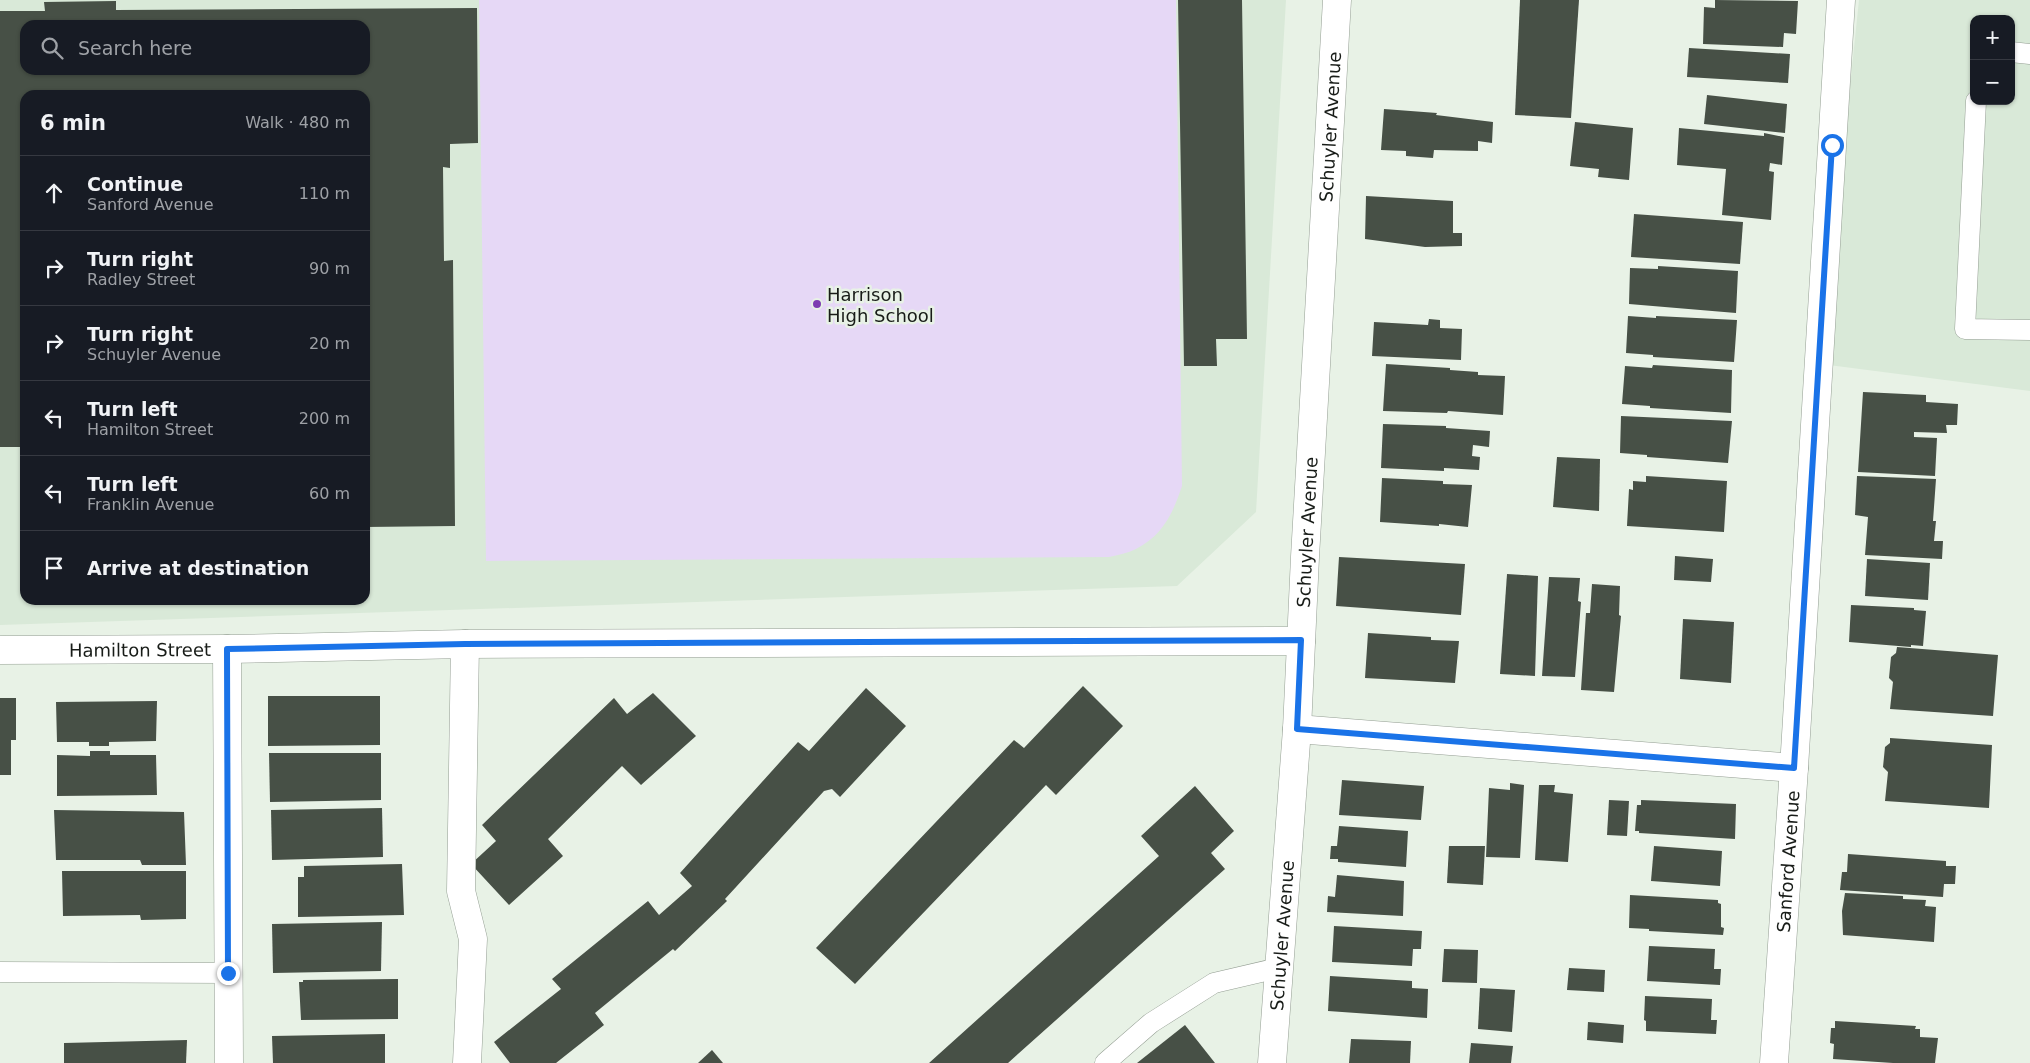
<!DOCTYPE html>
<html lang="en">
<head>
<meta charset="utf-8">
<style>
  :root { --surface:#171b24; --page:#242831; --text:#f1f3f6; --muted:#9ea1a6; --line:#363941 }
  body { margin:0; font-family:"DejaVu Sans",sans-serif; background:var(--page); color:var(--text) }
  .controls { position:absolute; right:15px; top:15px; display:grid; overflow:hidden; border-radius:10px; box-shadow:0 1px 4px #0004 }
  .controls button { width:45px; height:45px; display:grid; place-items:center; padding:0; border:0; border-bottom:1px solid var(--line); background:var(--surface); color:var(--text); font:25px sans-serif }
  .stop { position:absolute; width:15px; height:15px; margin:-11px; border:4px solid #1a73e8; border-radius:50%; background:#fff }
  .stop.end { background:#1a73e8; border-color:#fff; box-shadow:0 1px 5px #0008 }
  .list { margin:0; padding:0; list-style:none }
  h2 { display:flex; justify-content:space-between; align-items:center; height:65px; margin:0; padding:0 20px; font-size:21px }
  h2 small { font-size:16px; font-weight:400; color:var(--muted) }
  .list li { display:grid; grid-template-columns:32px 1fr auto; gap:15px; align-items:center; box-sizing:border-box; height:75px; padding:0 20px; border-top:1px solid var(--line) }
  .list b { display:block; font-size:19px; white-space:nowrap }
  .list p { margin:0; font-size:16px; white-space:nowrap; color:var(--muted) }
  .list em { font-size:16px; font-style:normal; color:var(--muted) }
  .icon { flex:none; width:28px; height:28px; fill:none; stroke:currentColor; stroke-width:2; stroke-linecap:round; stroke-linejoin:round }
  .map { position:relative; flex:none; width:2030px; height:1063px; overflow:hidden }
  .search { position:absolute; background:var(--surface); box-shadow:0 1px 4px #0004; left:20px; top:20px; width:350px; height:55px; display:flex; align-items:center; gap:12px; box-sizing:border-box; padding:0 18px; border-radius:15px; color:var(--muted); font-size:19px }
  .panel { position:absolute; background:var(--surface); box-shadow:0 1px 4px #0004; left:20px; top:90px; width:350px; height:515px; border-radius:15px }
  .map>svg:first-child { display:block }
  .built { fill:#d9e9d8; fill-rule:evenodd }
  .green { fill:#e6d8f6 }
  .building { fill:#475046; fill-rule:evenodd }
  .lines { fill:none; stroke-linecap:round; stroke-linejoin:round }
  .service-casing { stroke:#949e93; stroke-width:21 }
  .minor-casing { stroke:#949e93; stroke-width:29 }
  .tertiary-casing { stroke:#949e93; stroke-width:29 }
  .secondary-casing { stroke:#949e93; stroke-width:29 }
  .service { stroke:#fff; stroke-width:20 }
  .minor { stroke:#fff; stroke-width:28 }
  .tertiary { stroke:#fff; stroke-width:28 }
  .secondary { stroke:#fff; stroke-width:28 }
  .route { stroke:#1a73e8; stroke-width:6 }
  .poi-dot { fill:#7d3db1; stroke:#e8f2e6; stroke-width:2 }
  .labels { text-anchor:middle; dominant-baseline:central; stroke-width:5; stroke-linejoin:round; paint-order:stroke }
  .street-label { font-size:18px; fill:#181c18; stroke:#e8f2e6 }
  .poi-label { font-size:18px; fill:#181c18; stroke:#e8f2e6; text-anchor:start }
</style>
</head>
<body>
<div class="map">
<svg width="2030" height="1063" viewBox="0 0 2030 1063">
  <rect width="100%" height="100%" fill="#e8f2e6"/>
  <g class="built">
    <path d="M 0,0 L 1286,0 L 1256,512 L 1177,586 L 0,625 ZM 25,25 L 365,25 L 365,70 L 25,70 ZM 25,95 L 365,95 L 365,600 L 25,600 Z"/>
    <path d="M 1859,0 L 2030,0 L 2030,391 L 1821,364 ZM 1974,19 L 2011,19 L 2011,101 L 1974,101 Z"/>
  </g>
  <path class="green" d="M 479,0 L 1176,0 L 1182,486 C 1173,513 1163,535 1136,549 C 1128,553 1118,555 1109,557 L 486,561 Z"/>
  <g class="building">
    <path d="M 1178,0 L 1242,0 L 1247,339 L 1216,339 L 1217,366 L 1184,366 Z"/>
    <path d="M 1520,0 L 1579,0 L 1571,118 L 1515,115 Z"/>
    <path d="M 1715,0 L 1798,1 L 1796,34 L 1784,33 L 1783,47 L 1703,44 L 1704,7 L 1715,8 Z"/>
    <path d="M 116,1 L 116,10 L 477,8 L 478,143 L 450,144 L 450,168 L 443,167 L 444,261 L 453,260 L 455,526 L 365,527 L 365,95 L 25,95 L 25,447 L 0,447 L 0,11 L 45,11 L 44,2 ZM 25,25 L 365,25 L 365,70 L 25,70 Z"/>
    <path d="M 1689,48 L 1790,54 L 1788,83 L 1687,77 Z"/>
    <path d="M 1707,95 L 1787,104 L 1785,133 L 1704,124 Z"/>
    <path d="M 1384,109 L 1437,113 L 1436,115 L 1493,122 L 1492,143 L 1478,141 L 1478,151 L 1434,150 L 1433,158 L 1406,156 L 1406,151 L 1381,150 Z"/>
    <path d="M 1575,122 L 1633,128 L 1629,180 L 1598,177 L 1599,169 L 1570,166 Z"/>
    <path d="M 1679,128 L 1764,136 L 1764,133 L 1784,137 L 1782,165 L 1770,163 L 1769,171 L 1774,172 L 1771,220 L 1722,215 L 1726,169 L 1677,165 Z"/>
    <path d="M 1366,196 L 1453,201 L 1453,233 L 1462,233 L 1462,246 L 1425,247 L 1365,239 Z"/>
    <path d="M 1634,214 L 1743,222 L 1740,264 L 1631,257 Z"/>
    <path d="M 1658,266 L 1738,271 L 1736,313 L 1629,304 L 1630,268 L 1658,269 Z"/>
    <path d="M 1628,316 L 1656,318 L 1656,316 L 1737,320 L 1734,362 L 1653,357 L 1653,355 L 1626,353 Z"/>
    <path d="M 1429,319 L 1440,320 L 1440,328 L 1462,329 L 1461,360 L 1372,356 L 1374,322 L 1428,325 Z"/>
    <path d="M 1386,364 L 1450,368 L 1450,370 L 1478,372 L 1478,375 L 1505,376 L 1503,415 L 1448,411 L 1447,413 L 1383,411 Z"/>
    <path d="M 1653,365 L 1732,370 L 1731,413 L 1650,408 L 1650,406 L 1622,404 L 1625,366 L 1652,368 Z"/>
    <path d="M 1863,392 L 1926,395 L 1926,402 L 1958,404 L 1957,425 L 1946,425 L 1947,433 L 1914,432 L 1914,437 L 1937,438 L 1935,476 L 1858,472 Z"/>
    <path d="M 1621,416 L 1732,421 L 1728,463 L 1647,457 L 1647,455 L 1620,453 Z"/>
    <path d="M 1383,424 L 1446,426 L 1446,428 L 1490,431 L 1489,447 L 1473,445 L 1472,456 L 1480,457 L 1479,470 L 1444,468 L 1444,471 L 1381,468 Z"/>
    <path d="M 1557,457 L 1600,459 L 1599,511 L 1553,507 Z"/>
    <path d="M 1646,476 L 1727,481 L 1724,532 L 1627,526 L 1629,489 L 1633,490 L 1633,481 L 1646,482 Z"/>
    <path d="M 1857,476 L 1936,479 L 1933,521 L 1936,521 L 1934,541 L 1943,541 L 1942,559 L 1865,555 L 1868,517 L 1855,515 Z"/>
    <path d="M 1382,478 L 1443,481 L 1443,484 L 1472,485 L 1468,527 L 1439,524 L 1439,526 L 1380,522 Z"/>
    <path d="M 1675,556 L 1713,559 L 1711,582 L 1674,580 Z"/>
    <path d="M 1339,557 L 1465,564 L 1461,615 L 1336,606 Z"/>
    <path d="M 1867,559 L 1930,563 L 1928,600 L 1865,596 Z"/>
    <path d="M 1507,574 L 1538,576 L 1535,676 L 1500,674 Z"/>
    <path d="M 1549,577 L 1580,578 L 1578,601 L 1581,602 L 1575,677 L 1542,676 Z"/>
    <path d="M 1592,584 L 1620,586 L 1619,615 L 1621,616 L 1614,692 L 1581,690 L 1586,613 L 1590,613 Z"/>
    <path d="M 1851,605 L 1914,608 L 1914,610 L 1926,611 L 1923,646 L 1911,645 L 1911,647 L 1849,642 Z"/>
    <path d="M 1683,619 L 1734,622 L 1731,683 L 1680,679 Z"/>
    <path d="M 1368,633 L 1431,637 L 1431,640 L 1459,641 L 1455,683 L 1365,678 Z"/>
    <path d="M 1897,647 L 1998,655 L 1993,716 L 1890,709 L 1893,682 L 1889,678 L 1891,657 L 1896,653 Z"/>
    <path d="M 1083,686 L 1123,726 L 1056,795 L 1046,785 L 855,984 L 816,948 L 1014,740 L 1024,748 Z"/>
    <path d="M 866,688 L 906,726 L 840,797 L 832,789 L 824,791 L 725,899 L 727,901 L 675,951 L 673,949 L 595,1013 L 604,1025 L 556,1063 L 510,1063 L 494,1042 L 561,989 L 552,979 L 648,901 L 659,915 L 692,886 L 680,873 L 798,742 L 809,751 Z"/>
    <path d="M 653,693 L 696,736 L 641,785 L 622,766 L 548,839 L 563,856 L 509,905 L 471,864 L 496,841 L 482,825 L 614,698 L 627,714 Z"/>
    <path d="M 268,696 L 380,696 L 380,745 L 268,746 Z"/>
    <path d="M 0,698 L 16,698 L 16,740 L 11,740 L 11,775 L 0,775 Z"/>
    <path d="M 157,701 L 156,741 L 109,742 L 109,746 L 89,746 L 89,742 L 57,742 L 56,702 Z"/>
    <path d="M 1890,738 L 1992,745 L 1989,808 L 1885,801 L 1888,772 L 1883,767 L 1885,747 L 1890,743 Z"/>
    <path d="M 90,751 L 110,751 L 110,755 L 156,755 L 157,795 L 57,796 L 57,755 L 90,756 Z"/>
    <path d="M 269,753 L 381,753 L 381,800 L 270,802 Z"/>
    <path d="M 1342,780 L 1424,786 L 1421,820 L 1339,815 Z"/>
    <path d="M 1510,783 L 1524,785 L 1520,858 L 1486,857 L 1489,788 L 1510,790 Z"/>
    <path d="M 1539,785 L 1555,785 L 1554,792 L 1573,794 L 1568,862 L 1535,860 Z"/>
    <path d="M 1195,786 L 1234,831 L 1211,853 L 1225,869 L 1008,1063 L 929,1063 L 1159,856 L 1141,836 Z"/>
    <path d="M 1609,800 L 1629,801 L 1627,836 L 1607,835 Z"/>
    <path d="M 1641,800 L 1736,804 L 1735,839 L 1639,833 L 1639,831 L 1635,831 L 1637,805 L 1641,805 Z"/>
    <path d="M 382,808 L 383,857 L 272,860 L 271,810 Z"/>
    <path d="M 54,810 L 184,812 L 186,865 L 142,865 L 140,860 L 56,860 Z"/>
    <path d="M 1339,826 L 1408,831 L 1406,867 L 1338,862 L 1338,859 L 1330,859 L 1331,846 L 1337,846 Z"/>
    <path d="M 1449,846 L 1485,846 L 1483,885 L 1447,883 Z"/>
    <path d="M 1654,846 L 1722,851 L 1720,886 L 1651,881 Z"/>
    <path d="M 1848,854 L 1946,861 L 1946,866 L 1956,866 L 1955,884 L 1944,884 L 1943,897 L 1840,890 L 1842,872 L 1847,872 Z"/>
    <path d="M 402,864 L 404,915 L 298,917 L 298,877 L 304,877 L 304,866 Z"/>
    <path d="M 62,871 L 186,871 L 186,919 L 141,920 L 140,915 L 63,916 Z"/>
    <path d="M 1337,875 L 1404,881 L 1403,916 L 1327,912 L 1328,896 L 1335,897 Z"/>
    <path d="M 1845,893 L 1903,896 L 1903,899 L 1926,900 L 1925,906 L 1936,907 L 1934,942 L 1843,935 L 1842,911 Z"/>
    <path d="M 1630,895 L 1718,900 L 1718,903 L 1721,904 L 1721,927 L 1724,928 L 1723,935 L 1649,931 L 1649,929 L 1629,928 Z"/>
    <path d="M 382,922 L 381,971 L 273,973 L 272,924 Z"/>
    <path d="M 1334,926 L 1422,931 L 1421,949 L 1413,949 L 1412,966 L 1332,962 Z"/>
    <path d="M 1649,946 L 1715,949 L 1714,969 L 1721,969 L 1720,985 L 1647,981 Z"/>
    <path d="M 1444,949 L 1478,950 L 1477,983 L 1442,982 Z"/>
    <path d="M 1569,968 L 1605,970 L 1604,992 L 1567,990 Z"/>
    <path d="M 1330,976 L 1412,981 L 1412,988 L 1428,989 L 1427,1018 L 1328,1011 Z"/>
    <path d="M 398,979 L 398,1019 L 301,1020 L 299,982 L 303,982 L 303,980 Z"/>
    <path d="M 1480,988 L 1515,990 L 1512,1032 L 1478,1029 Z"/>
    <path d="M 1645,996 L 1712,999 L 1711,1020 L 1717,1020 L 1716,1034 L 1646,1031 L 1646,1021 L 1644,1020 Z"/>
    <path d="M 1835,1021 L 1916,1026 L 1915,1029 L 1920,1029 L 1920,1037 L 1938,1038 L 1935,1063 L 1893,1063 L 1833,1059 L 1834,1044 L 1830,1043 L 1831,1028 L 1835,1028 Z"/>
    <path d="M 1588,1022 L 1624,1025 L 1623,1043 L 1587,1040 Z"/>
    <path d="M 1185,1025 L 1215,1063 L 1137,1063 Z"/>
    <path d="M 385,1034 L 385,1063 L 273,1063 L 272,1036 Z"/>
    <path d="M 1351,1039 L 1411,1041 L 1410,1063 L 1349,1063 Z"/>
    <path d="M 187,1040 L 186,1063 L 64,1063 L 64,1043 Z"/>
    <path d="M 1471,1043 L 1513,1046 L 1511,1063 L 1469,1063 Z"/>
    <path d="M 712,1050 L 723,1063 L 698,1063 Z"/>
  </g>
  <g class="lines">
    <defs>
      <g id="service">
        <path d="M 2011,52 L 2030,54"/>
        <path d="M 1976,101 L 1965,329 L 2030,330"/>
        <path d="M 0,972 L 228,973"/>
        <path d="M 1105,1063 L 1151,1023 L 1214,983 L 1278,968"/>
      </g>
      <g id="minor">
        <path d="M 465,644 L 461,891 L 473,939 L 467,1063"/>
        <path d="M 227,649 L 229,1063"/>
        <path d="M 1297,729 L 1794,768"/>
        <path id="s1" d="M 1774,1063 L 1794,768 L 1841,0"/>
      </g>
      <g id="tertiary">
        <path id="s2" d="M 0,650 L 227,649 L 465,644 L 1301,641"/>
      </g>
      <g id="secondary">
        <path id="s3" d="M 1272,1063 L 1297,729 L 1305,557 L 1337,0"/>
      </g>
    </defs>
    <use href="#service" class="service-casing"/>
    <use href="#minor" class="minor-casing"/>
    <use href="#tertiary" class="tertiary-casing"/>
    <use href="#secondary" class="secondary-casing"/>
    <use href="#service" class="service"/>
    <use href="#minor" class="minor"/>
    <use href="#tertiary" class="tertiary"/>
    <use href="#secondary" class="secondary"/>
  </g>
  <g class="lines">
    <path class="route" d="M 228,973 L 227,649 L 465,644 L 1301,640 L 1297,729 L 1794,768 L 1832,145"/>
  </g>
  <circle class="poi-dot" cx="817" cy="304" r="5"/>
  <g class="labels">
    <g class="street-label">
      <text stroke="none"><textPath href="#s3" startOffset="938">Schuyler Avenue</textPath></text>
      <text stroke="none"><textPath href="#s3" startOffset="532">Schuyler Avenue</textPath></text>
      <text stroke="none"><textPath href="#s2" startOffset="140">Hamilton Street</textPath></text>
      <text stroke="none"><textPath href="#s1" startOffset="202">Sanford Avenue</textPath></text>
      <text stroke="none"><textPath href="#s3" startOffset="128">Schuyler Avenue</textPath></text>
    </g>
    <g class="poi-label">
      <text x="827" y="294">Harrison<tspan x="827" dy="21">High School</tspan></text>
    </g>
  </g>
</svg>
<div class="controls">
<button>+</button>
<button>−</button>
</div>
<div class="stop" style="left:1832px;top:145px"></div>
<div class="stop end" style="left:228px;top:973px"></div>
<div class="search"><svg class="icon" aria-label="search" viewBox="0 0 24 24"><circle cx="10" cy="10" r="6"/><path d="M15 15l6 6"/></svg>Search here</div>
<section class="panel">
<h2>6 min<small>Walk · 480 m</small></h2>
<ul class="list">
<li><svg class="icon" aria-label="ahead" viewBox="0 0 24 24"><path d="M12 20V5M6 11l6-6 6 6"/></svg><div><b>Continue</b><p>Sanford Avenue</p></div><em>110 m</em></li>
<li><svg class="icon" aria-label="right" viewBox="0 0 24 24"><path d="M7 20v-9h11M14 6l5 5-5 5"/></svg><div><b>Turn right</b><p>Radley Street</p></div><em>90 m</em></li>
<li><svg class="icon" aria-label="right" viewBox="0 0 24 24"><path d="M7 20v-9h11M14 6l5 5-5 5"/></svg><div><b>Turn right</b><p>Schuyler Avenue</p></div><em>20 m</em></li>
<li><svg class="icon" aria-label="left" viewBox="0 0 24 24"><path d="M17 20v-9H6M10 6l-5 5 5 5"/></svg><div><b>Turn left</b><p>Hamilton Street</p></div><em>200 m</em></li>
<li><svg class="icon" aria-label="left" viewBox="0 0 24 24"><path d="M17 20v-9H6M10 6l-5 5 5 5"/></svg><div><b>Turn left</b><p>Franklin Avenue</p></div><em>60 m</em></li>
<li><svg class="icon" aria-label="arrive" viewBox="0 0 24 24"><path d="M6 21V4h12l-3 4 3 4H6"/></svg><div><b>Arrive at destination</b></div></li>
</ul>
</section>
</div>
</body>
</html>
